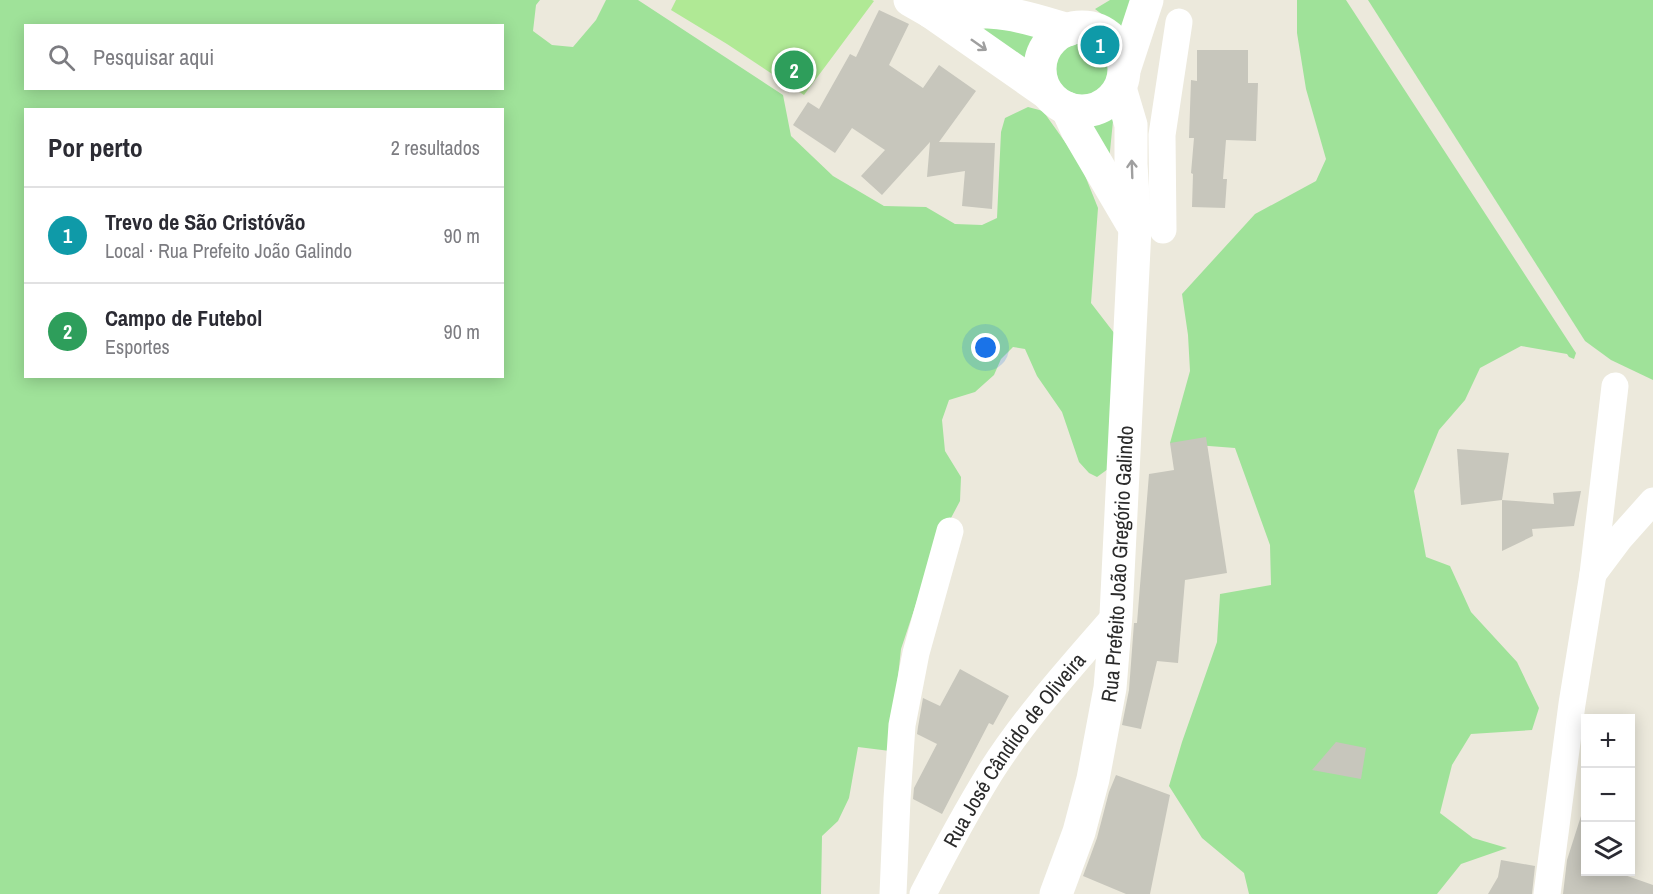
<!DOCTYPE html>
<html lang="pt">
<head>
<meta charset="utf-8">
<style>
  :root { --surface:#fff; --page:#f2f2f3; --text:#2b2b33; --muted:#7c7c81; --line:#e1e1e2; --accent:#4c3ff6 }
  body { margin:0; font-family:"Archivo Narrow",sans-serif; background:var(--page); color:var(--text) }
  .controls { position:absolute; right:18px; bottom:18px; display:grid; overflow:hidden; border-radius:0px; box-shadow:0 3px 15px #0003 }
  .controls button { width:54px; height:54px; display:grid; place-items:center; padding:0; border:0; border-bottom:2px solid var(--line); background:var(--surface); color:var(--text); font:30px sans-serif }
  .you { position:absolute; left:986px; top:348px; width:21px; height:21px; margin:-15px; border:4px solid #fff; border-radius:50%; background:#1a73e8; box-shadow:0 0 0 9px #1a73e833 }
  .badge { display:grid; place-items:center; width:39px; height:39px; border-radius:50%; background:var(--accent); color:#fff; font-size:20px; font-weight:700 }
  .pin { position:absolute; translate:-50% -50%; border:3px solid #fff; box-shadow:0 2px 6px #0006 }
  .list { margin:0; padding:0; list-style:none }
  h2 { display:flex; justify-content:space-between; align-items:center; height:78px; margin:0; padding:0 24px; font-size:26px }
  h2 small { font-size:20px; font-weight:400; color:var(--muted) }
  .list li { display:grid; grid-template-columns:39px 1fr auto; gap:18px; align-items:center; box-sizing:border-box; height:96px; padding:0 24px; border-top:2px solid var(--line) }
  .list b { display:block; font-size:22px; white-space:nowrap }
  .list p { margin:0; font-size:20px; white-space:nowrap; color:var(--muted) }
  .list em { font-size:20px; font-style:normal; color:var(--muted) }
  .icon { flex:none; width:33px; height:33px; fill:none; stroke:currentColor; stroke-width:2; stroke-linecap:round; stroke-linejoin:round }
  .map { position:relative; flex:none; width:1653px; height:894px; overflow:hidden }
  .search { position:absolute; background:var(--surface); box-shadow:0 3px 15px #0003; left:24px; top:24px; width:480px; height:66px; display:flex; align-items:center; gap:15px; box-sizing:border-box; padding:0 21px; border-radius:0px; color:var(--muted); font-size:22px }
  .panel { position:absolute; background:var(--surface); box-shadow:0 3px 15px #0003; left:24px; top:108px; width:480px; height:270px; border-radius:0px }
  .map>svg:first-child { display:block }
  .green { fill:#9fe299; fill-rule:evenodd }
  .pitch { fill:#b0e995 }
  .building { fill:#c7c6bc }
  .lines { fill:none; stroke-linecap:round; stroke-linejoin:round }
  .minor { stroke:#fff; stroke-width:27 }
  .secondary { stroke:#fff; stroke-width:33 }
  .oneway { stroke:#9f9f9f }
  .labels { text-anchor:middle; dominant-baseline:central; stroke-width:4.5; stroke-linejoin:round; paint-order:stroke }
  .street-label { font-size:21px; fill:#2a2a2a; stroke:#fff }
</style>
</head>
<body>
<div class="map">
<svg width="1653" height="894" viewBox="0 0 1653 894">
  <rect width="100%" height="100%" fill="#ece9dc"/>
  <g class="green">
    <path d="M 0,0 L 540,0 L 536,5 L 533,31 L 552,45 L 573,47 L 596,20 L 606,0 L 638,0 L 783,95 L 791,136 L 833,176 L 884,206 L 926,207 L 955,224 L 982,225 L 997,218 L 1001,132 L 1005,118 L 1028,107 L 1043,111 L 1080,163 L 1098,208 L 1091,303 L 1118,338 L 1108,469 L 1097,477 L 1089,473 L 1079,462 L 1062,412 L 1037,376 L 1025,349 L 1013,347 L 1001,359 L 994,375 L 975,392 L 949,400 L 942,420 L 945,451 L 961,477 L 960,501 L 951,518 L 944,522 L 941,529 L 901,649 L 890,751 L 858,747 L 849,798 L 838,821 L 822,836 L 821,894 L 0,894 ZM 26,26 L 502,26 L 502,88 L 26,88 ZM 26,110 L 502,110 L 502,376 L 26,376 Z"/>
    <path d="M 1110,0 L 1143,0 L 1130,42 L 1112,22 L 1095,9 Z"/>
    <path d="M 1297,0 L 1346,0 L 1576,353 L 1574,359 L 1569,357 L 1567,354 L 1521,346 L 1480,368 L 1465,400 L 1439,430 L 1414,491 L 1426,557 L 1450,566 L 1471,612 L 1517,662 L 1539,708 L 1532,730 L 1471,734 L 1452,765 L 1440,813 L 1473,838 L 1507,848 L 1461,864 L 1437,894 L 1249,894 L 1244,873 L 1202,838 L 1169,786 L 1182,742 L 1217,642 L 1220,594 L 1271,585 L 1270,545 L 1235,448 L 1170,443 L 1190,371 L 1188,335 L 1182,294 L 1255,214 L 1316,181 L 1326,159 L 1306,89 L 1297,33 Z"/>
    <path d="M 1368,0 L 1653,0 L 1653,380 L 1611,360 L 1585,341 Z"/>
    <path d="M 986,26 L 1044,30 L 1032,63 L 981,34 Z"/>
    <circle cx="1082" cy="68" r="29"/>
    <path d="M 1114,111 L 1108,171 L 1082,121 L 1097,119 Z"/>
  </g>
  <path class="pitch" d="M 676,0 L 872,0 L 874,1 L 804,95 L 727,44 L 671,10 Z"/>
  <g class="building">
    <path d="M 879,10 L 909,24 L 889,65 L 923,88 L 939,65 L 976,91 L 939,142 L 995,143 L 992,209 L 962,206 L 965,171 L 927,177 L 930,142 L 882,195 L 861,176 L 885,150 L 852,128 L 835,153 L 793,125 L 808,102 L 819,109 L 850,54 L 856,57 Z"/>
    <path d="M 1197,50 L 1248,50 L 1248,83 L 1258,83 L 1256,141 L 1226,140 L 1223,179 L 1227,179 L 1225,208 L 1192,207 L 1193,174 L 1191,173 L 1194,138 L 1189,138 L 1191,80 L 1197,81 Z"/>
    <path d="M 1206,437 L 1227,573 L 1185,580 L 1178,663 L 1157,661 L 1141,729 L 1122,725 L 1129,690 L 1134,623 L 1137,623 L 1149,474 L 1174,470 L 1170,443 Z"/>
    <path d="M 1457,449 L 1509,453 L 1502,500 L 1461,505 Z"/>
    <path d="M 1581,491 L 1574,526 L 1532,529 L 1533,536 L 1502,551 L 1502,500 L 1554,504 L 1553,493 Z"/>
    <path d="M 960,669 L 1009,696 L 993,725 L 989,723 L 942,814 L 913,799 L 914,788 L 937,744 L 917,734 L 918,727 L 923,698 L 940,706 Z"/>
    <path d="M 1336,742 L 1366,748 L 1361,779 L 1312,770 Z"/>
    <path d="M 1116,775 L 1170,795 L 1150,894 L 1126,894 L 1083,876 L 1097,838 L 1109,792 Z"/>
    <path d="M 1581,816 L 1586,816 L 1586,872 L 1616,872 L 1653,885 L 1653,894 L 1563,894 L 1567,860 Z"/>
    <path d="M 1501,860 L 1535,866 L 1532,894 L 1488,894 L 1498,877 Z"/>
  </g>
  <g class="lines">
    <g class="minor">
      <path d="M 1163,230 L 1162,135 L 1179,22"/>
      <path d="M 1593,574 L 1620,538 L 1653,501"/>
      <path d="M 893,894 L 897,799 L 902,725 L 916,653 L 950,531"/>
      <path id="s1" d="M 923,894 C 944,853 966,812 990,773 C 1026,716 1072,666 1116,615"/>
      <path d="M 1547,894 L 1572,704 L 1593,574 L 1615,386"/>
    </g>
    <g class="secondary">
      <path d="M 910,0 L 931,12 L 1047,93"/>
      <path d="M 931,12 C 956,12 982,10 1007,14 C 1028,17 1048,24 1068,30"/>
      <circle cx="1082" cy="69" r="42"/>
      <path d="M 1125,67 L 1147,0"/>
      <path d="M 1067,108 L 1077,130 L 1131,222"/>
      <path id="s2" d="M 1056,894 L 1079,832 L 1093,779 L 1110,688 L 1116,615 L 1135,228 L 1131,164 L 1131,125 L 1120,88"/>
    </g>
  </g>
  <defs><path id="oneway-shaft" d="M-6 0H5M1.5-3L5.5 0L1.5 3" fill="none" stroke-width="1.6" stroke-linecap="round" stroke-linejoin="round" transform="scale(1.5)"/></defs>
  <g class="oneway">
    <use href="#oneway-shaft" transform="translate(979 45) rotate(35)"/>
    <use href="#oneway-shaft" transform="translate(1132 169) rotate(-92)"/>
  </g>
  <g class="labels">
    <g class="street-label">
      <text stroke="none"><textPath href="#s2" startOffset="338">Rua Prefeito João Gregório Galindo</textPath></text>
      <text stroke="none"><textPath href="#s1" startOffset="171">Rua José Cândido de Oliveira</textPath></text>
    </g>
  </g>
</svg>
<div class="controls">
<button>+</button>
<button>−</button>
<button><svg class="icon" aria-label="layers" viewBox="0 0 24 24"><path d="M12 4l9 5-9 5-9-5zM3 14l9 5 9-5"/></svg></button>
</div>
<div class="you"></div>
<div class="pin badge" style="left:1100px;top:45px;background:#0f9aa8">1</div>
<div class="pin badge" style="left:794px;top:70px;background:#2e9e5b">2</div>
<div class="search"><svg class="icon" aria-label="search" viewBox="0 0 24 24"><circle cx="10" cy="10" r="6"/><path d="M15 15l6 6"/></svg>Pesquisar aqui</div>
<section class="panel">
<h2>Por perto<small>2 resultados</small></h2>
<ul class="list">
<li><span class="badge" style="background:#0f9aa8">1</span><div><b>Trevo de São Cristóvão</b><p>Local · Rua Prefeito João Galindo</p></div><em>90 m</em></li>
<li><span class="badge" style="background:#2e9e5b">2</span><div><b>Campo de Futebol</b><p>Esportes</p></div><em>90 m</em></li>
</ul>
</section>
</div>
</body>
</html>
